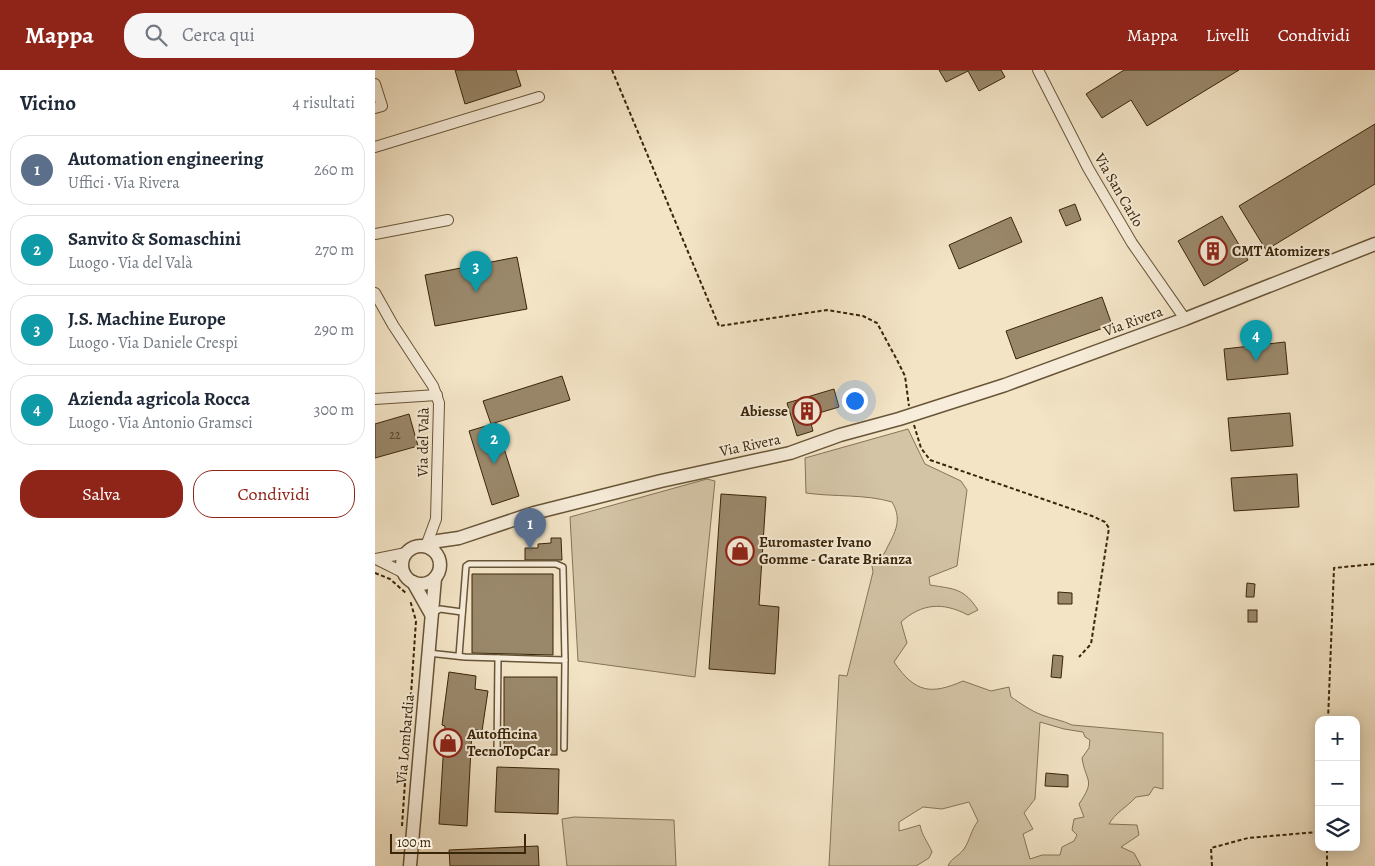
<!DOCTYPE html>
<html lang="it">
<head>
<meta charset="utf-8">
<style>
  :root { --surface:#fff; --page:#f6f6f7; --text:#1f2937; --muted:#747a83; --line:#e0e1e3; --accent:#8f2418 }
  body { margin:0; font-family:Alegreya,serif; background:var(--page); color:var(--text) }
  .controls { position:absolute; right:15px; bottom:15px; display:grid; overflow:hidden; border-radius:10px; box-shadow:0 2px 12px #0003 }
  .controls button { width:45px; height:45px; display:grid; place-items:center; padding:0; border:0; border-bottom:1px solid var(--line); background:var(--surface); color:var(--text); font:25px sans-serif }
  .scale { position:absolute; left:15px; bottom:12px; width:136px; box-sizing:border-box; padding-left:5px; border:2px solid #392508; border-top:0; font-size:14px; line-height:18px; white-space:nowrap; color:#392508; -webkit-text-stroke:4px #f7edda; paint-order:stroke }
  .you { position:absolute; left:479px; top:330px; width:18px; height:18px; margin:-12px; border:4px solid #fff; border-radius:50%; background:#1a73e8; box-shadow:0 0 0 8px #1a73e833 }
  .badge { display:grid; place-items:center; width:32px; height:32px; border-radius:50%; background:var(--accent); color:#fff; font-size:16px; font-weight:700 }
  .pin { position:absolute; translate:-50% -41px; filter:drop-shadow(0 1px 2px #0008) }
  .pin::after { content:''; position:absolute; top:26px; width:18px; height:15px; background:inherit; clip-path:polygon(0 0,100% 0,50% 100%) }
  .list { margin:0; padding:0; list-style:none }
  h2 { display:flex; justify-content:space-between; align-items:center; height:65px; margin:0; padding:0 20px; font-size:21px }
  h2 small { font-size:16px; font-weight:400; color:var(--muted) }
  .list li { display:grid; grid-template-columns:32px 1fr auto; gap:15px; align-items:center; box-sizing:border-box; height:70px; margin:0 10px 10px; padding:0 10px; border:1px solid var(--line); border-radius:20px }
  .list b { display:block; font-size:19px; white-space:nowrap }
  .list p { margin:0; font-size:16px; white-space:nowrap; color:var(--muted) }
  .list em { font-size:16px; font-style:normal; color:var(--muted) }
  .actions { display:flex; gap:10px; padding:15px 20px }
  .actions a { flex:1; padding:11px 0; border:1px solid var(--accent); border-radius:20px; text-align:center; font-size:18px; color:var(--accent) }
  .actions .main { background:var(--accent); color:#fff }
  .icon { flex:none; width:28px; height:28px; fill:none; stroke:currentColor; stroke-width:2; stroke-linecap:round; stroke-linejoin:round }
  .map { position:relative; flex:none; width:1000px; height:796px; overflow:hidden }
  header { display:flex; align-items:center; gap:30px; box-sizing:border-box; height:70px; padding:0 25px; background:var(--accent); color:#fff }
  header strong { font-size:24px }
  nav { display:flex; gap:28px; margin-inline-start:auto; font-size:18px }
  .search { width:350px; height:45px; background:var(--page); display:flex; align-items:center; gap:12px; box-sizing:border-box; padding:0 18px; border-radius:20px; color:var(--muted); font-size:19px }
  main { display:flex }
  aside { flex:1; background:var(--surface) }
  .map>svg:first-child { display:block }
  .green { fill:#d3c4a6; stroke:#867457; fill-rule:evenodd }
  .building { fill:#9a886b; stroke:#392508 }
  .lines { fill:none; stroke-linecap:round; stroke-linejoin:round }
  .service-casing { stroke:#685538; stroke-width:8 }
  .minor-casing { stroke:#685538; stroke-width:12 }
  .tertiary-casing { stroke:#685538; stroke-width:15 }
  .path { stroke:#392508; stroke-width:2; stroke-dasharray:4 2.5; stroke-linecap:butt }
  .service { stroke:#f7edda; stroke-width:5 }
  .minor { stroke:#f7edda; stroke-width:10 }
  .tertiary { stroke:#f7edda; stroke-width:12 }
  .labels { text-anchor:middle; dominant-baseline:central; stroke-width:4; stroke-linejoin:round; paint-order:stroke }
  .number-label { font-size:12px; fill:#513e21 }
  .street-label { font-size:15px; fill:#392508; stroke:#f7edda }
  .poi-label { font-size:15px; font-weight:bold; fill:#392508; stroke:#f7edda; text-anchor:start }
</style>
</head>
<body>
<header>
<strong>Mappa</strong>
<div class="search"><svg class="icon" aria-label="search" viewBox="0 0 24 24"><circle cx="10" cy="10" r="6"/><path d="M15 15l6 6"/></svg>Cerca qui</div>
<nav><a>Mappa</a><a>Livelli</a><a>Condividi</a></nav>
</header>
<main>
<aside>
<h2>Vicino<small>4 risultati</small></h2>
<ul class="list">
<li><span class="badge" style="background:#5c6f8a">1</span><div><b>Automation engineering</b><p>Uffici · Via Rivera</p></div><em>260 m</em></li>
<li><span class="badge" style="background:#0f9aa8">2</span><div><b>Sanvito &amp; Somaschini</b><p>Luogo · Via del Valà</p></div><em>270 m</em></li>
<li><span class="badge" style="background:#0f9aa8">3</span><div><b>J.S. Machine Europe</b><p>Luogo · Via Daniele Crespi</p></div><em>290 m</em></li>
<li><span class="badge" style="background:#0f9aa8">4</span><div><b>Azienda agricola Rocca</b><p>Luogo · Via Antonio Gramsci</p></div><em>300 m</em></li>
</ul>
<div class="actions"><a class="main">Salva</a><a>Condividi</a></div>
</aside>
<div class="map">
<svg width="1000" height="796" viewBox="0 0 1000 796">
  <rect width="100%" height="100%" fill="#f3e4c6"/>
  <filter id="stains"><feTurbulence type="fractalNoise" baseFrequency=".004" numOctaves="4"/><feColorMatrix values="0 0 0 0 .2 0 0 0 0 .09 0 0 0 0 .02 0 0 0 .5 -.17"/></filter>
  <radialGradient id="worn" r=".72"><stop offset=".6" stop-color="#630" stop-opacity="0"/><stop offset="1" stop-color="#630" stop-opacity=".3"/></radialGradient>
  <g class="green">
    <path d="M 533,359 L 550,394 L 586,411 L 592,420 L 582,496 L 554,507 L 555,515 C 579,519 589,518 603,540 L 593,545 C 568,532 547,533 526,552 L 532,573 L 519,592 C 540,623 556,625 588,611 L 616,621 L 634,617 L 636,627 C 645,633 656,641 667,645 C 677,649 687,650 697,655 L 788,663 L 788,719 L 779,717 L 774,725 L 761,727 C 752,737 740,743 734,754 L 762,755 L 764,765 L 746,777 L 759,783 L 766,796 L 573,796 C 577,787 583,787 589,779 C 595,770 596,760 603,751 L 594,732 L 567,739 L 548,737 L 524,752 L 524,761 L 545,755 C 547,766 553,772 557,782 L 554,788 L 541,796 L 454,796 L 464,605 L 472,606 L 498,502 L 496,490 L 509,484 C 518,465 529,452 517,432 C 490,424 459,427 431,423 L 430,388 ZM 665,652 L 689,659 L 708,662 L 710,667 L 715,670 L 714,678 L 707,688 C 711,713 721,709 704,734 L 709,747 L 699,749 L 697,760 L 702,765 L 699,771 L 687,777 L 685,785 L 667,785 L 655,789 L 648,764 L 658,759 L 649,743 L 660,729 Z"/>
    <path d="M 332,409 L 340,411 L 320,607 L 203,591 L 195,447 Z"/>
    <path d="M 199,747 L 299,750 L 301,796 L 192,796 L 187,749 Z"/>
  </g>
  <g class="building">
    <path d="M 80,0 L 141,0 L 146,16 L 90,34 Z"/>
    <path d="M 564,0 L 626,0 L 630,7 L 604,21 L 593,1 L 571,12 Z"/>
    <path d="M 749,0 L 864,0 L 772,56 L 756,30 L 727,48 L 711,24 Z"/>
    <path d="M 1000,54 L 1000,114 L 891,180 L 864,136 Z"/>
    <path d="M 700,134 L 706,150 L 691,156 L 684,140 Z"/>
    <path d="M 847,146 L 873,190 L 829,216 L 803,171 Z"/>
    <path d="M 636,147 L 647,172 L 584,199 L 574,175 Z"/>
    <path d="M 142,187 L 152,239 L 60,256 L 50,205 Z"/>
    <path d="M 727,227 L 737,255 L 641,289 L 631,261 Z"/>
    <path d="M 910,272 L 913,304 L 852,310 L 849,279 Z"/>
    <path d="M 187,306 L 195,330 L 116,354 L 108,331 Z"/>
    <path d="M 459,319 L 464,337 L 434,346 L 438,361 L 422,366 L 412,333 Z"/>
    <path d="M 915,343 L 918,376 L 856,381 L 853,348 Z"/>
    <path d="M 34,344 L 43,376 L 0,388 L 0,354 Z"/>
    <path d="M 121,353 L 144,426 L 117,435 L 94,361 Z"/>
    <path d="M 922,404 L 924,437 L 859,441 L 856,408 Z"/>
    <path d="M 346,424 L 391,427 L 384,535 L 404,537 L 400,604 L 334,599 Z"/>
    <path d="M 176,468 L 186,468 L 187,490 L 150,490 L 150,478 L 163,478 L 163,474 L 176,473 Z"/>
    <path d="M 97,504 L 178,504 L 178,585 L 97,583 Z"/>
    <path d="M 872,513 L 880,514 L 879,527 L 871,527 Z"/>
    <path d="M 683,522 L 697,523 L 697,534 L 683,534 Z"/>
    <rect x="873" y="540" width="9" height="12"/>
    <path d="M 678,585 L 688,586 L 686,608 L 676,607 Z"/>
    <path d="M 74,602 L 101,606 L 100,619 L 113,621 L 107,661 L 97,659 L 92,756 L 64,754 L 70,656 L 67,655 Z"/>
    <rect x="129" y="607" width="53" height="78"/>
    <path d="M 122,697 L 184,699 L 183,744 L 120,742 Z"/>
    <path d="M 671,703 L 693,705 L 693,717 L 670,716 Z"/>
    <path d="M 163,776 L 164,796 L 75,796 L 74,780 Z"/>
  </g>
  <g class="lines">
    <defs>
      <g id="service">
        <path d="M 59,543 L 65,539 L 87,542"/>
        <path d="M 53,583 L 90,587 L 190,590 L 189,678"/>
        <path d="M 84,586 L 91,496 L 94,494 L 181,494 L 188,497 L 190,590"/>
        <path d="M 122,683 L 123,588"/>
      </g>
      <g id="minor">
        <path d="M 663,0 L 713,98 L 757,173 L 810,249"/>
        <path d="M 0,14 L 7,36 L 0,38"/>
        <path d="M 0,77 L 164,27"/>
        <path d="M 0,164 L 73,150"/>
        <path d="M 0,223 L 18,255 L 58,316 L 64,333 L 61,449 L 51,476"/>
        <path d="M 0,329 L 62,325"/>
        <path d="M 0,489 L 31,483"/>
        <path d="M 1,489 L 29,503"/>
      </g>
      <g id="tertiary">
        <circle cx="46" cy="495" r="19"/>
        <path d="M 54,477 L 63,471 L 84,468 L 159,443 L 286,411 L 415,383 L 465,365 L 524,349 L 630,315 L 810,249 L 1000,174"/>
        <path d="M 38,512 L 56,544"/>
        <path d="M 35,796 L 60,508"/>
      </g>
    </defs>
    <use href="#service" class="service-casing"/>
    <use href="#minor" class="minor-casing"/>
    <use href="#tertiary" class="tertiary-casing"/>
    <g class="path">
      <path d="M 237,0 L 344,256 L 452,240 L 488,246 L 502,253 L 521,288 L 530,306 L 534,336"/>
      <path d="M 539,355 L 546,378 L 555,390 L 717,446 L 730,452 L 734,458 L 716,574 L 704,587"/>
      <path d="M 0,503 L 15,509 L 32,524"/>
      <path d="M 953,650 L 959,498 L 1000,494"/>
      <path d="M 27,756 L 41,551 L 35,530"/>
      <path d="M 837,796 L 836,778 L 873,768 L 942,762 L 944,760"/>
      <path d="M 952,796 L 952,777"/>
    </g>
    <use href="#service" class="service"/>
    <use href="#minor" class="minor"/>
    <use href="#tertiary" class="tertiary"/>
  </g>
  <defs>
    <symbol id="building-ring" viewBox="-11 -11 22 22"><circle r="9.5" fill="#f7edda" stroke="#8f2418" stroke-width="1.5"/><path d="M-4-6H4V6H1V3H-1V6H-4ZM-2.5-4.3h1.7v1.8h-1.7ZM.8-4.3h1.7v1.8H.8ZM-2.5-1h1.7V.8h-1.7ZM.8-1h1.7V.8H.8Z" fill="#8f2418"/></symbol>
    <symbol id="shop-ring" viewBox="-11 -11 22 22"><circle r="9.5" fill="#f7edda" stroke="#8f2418" stroke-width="1.5"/><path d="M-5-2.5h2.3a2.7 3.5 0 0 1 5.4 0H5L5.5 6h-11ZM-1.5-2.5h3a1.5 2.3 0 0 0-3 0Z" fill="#8f2418"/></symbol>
  </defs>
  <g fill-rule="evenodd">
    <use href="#building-ring" x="822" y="165" width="32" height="32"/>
    <use href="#building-ring" x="416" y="325" width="32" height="32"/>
    <use href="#shop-ring" x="349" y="465" width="32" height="32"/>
    <use href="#shop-ring" x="57" y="657" width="32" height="32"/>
  </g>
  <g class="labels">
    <g class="number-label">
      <text x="20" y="365">22</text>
    </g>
    <g class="street-label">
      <text transform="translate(744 120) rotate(60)">Via San Carlo</text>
      <text transform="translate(758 251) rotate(-20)">Via Rivera</text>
      <text transform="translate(48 372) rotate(-89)">Via del Valà</text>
      <text transform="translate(375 375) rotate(-12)">Via Rivera</text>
      <text transform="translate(30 669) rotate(-85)">Via Lombardia</text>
    </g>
    <g class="poi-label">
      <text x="857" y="181">CMT Atomizers</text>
      <text x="413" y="341" text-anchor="end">Abiesse</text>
      <text x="384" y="472">Euromaster Ivano<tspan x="384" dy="17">Gomme - Carate Brianza</tspan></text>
      <text x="92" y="664">Autofficina<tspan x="92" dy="17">TecnoTopCar</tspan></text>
    </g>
  </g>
  <rect width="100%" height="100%" filter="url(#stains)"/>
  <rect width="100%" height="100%" fill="url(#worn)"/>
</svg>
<div class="controls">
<button>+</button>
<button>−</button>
<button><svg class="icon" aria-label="layers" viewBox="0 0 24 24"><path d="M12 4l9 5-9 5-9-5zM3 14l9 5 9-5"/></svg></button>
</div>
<div class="scale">100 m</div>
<div class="you"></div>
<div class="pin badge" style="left:155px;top:479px;background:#5c6f8a">1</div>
<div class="pin badge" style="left:119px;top:394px;background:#0f9aa8">2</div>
<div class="pin badge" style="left:101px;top:222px;background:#0f9aa8">3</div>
<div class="pin badge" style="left:881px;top:291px;background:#0f9aa8">4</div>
</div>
</main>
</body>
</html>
